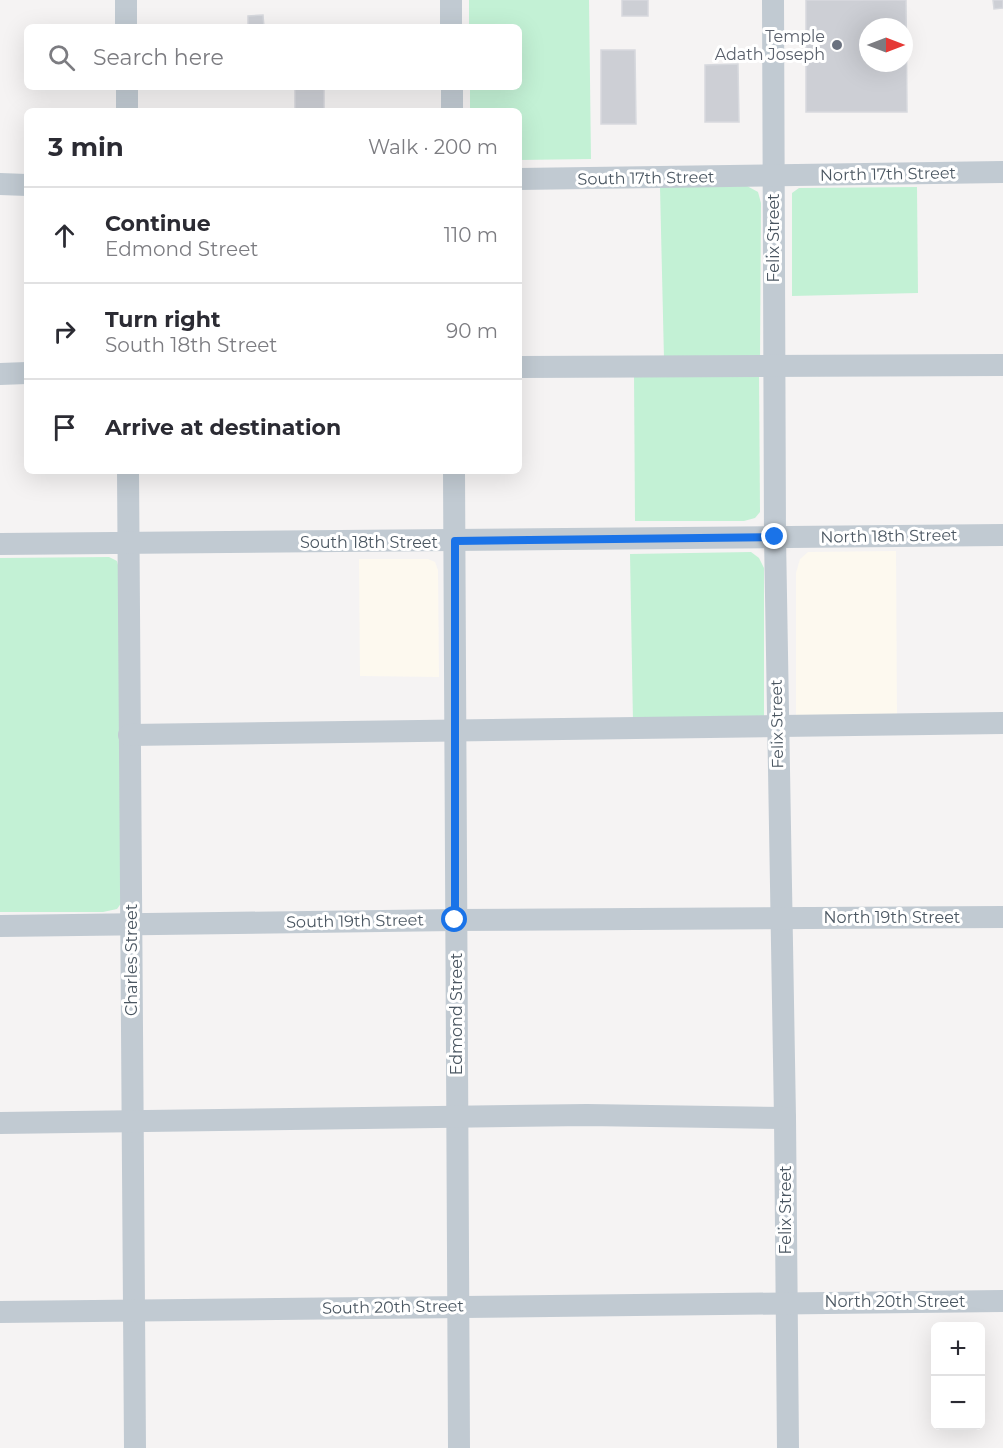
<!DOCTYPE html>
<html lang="en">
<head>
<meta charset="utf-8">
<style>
  :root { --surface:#fff; --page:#f2f2f3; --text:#2b2b33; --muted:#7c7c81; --line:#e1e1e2 }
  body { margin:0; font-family:Montserrat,sans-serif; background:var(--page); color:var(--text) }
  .controls { position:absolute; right:18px; bottom:18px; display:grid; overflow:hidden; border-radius:9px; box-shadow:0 6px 24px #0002 }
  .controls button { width:54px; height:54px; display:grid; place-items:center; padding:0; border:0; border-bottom:2px solid var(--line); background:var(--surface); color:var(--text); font:30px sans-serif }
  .compass { position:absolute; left:859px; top:18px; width:54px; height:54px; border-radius:50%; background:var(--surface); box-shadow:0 6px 24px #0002; rotate:90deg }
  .stop { position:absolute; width:18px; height:18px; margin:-14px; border:4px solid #1a73e8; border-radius:50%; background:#fff }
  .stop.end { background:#1a73e8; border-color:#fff; box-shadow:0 2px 6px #0008 }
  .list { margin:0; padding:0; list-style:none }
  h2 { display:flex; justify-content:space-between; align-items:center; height:78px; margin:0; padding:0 24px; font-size:26px }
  h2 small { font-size:20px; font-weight:400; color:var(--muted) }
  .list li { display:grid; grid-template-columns:39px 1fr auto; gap:18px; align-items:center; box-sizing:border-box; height:96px; padding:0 24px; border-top:2px solid var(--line) }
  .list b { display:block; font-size:22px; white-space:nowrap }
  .list p { margin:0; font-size:20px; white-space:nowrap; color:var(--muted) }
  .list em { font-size:20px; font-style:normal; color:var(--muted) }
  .icon { flex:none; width:33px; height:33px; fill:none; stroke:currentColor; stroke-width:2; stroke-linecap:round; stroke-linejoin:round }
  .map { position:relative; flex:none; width:1003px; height:1448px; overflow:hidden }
  .search { position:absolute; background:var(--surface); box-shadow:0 6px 24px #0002; left:24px; top:24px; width:498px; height:66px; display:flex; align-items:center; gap:15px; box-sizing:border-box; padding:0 21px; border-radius:9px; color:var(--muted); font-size:22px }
  .panel { position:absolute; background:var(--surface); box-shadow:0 6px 24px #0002; left:24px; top:108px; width:498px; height:366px; border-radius:9px }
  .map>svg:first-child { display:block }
  .commercial { fill:#fdf9ef }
  .green { fill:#c3f1d5 }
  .building { fill:#cdcfd5; stroke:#d7d9de; stroke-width:1.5; fill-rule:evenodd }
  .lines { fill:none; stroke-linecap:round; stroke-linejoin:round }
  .minor { stroke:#c1cad2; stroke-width:22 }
  .route { stroke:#1a73e8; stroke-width:8 }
  .worship-dot { fill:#6b7280; stroke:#fff; stroke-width:2 }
  .labels { text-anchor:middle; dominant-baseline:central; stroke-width:6; stroke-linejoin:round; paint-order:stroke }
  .worship-label { font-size:16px; fill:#5b616d; stroke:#fff; text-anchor:end }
  .street-label { font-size:16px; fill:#4a5661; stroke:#fff }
</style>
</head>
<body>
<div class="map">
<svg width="1003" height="1448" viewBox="0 0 1003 1448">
  <rect width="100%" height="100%" fill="#f5f3f3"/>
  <g class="commercial">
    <path d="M 896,551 L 897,719 L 796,719 L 796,573 L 800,559 L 808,552 Z"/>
    <path d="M 359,559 L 428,559 L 435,562 L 438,570 L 439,677 L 360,676 Z"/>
  </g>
  <g class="green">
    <path d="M 469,0 L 589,0 L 591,159 L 519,160 L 519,111 L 470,111 L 470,87 L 519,87 L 519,27 L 469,27 Z"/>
    <path d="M 747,186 L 758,192 L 761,203 L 760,360 L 664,359 L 660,187 Z"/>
    <path d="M 917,187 L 918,293 L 792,296 L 792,193 L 799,188 Z"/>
    <path d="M 759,374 L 760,512 L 755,518 L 744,521 L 635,521 L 634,375 Z"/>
    <path d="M 751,552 L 759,558 L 764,568 L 764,721 L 633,723 L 630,554 Z"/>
    <path d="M 109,557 L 117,561 L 120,573 L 122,902 L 117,909 L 103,912 L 0,912 L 0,558 Z"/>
  </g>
  <g class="building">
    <rect x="622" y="0" width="26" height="16"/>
    <path d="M 806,0 L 906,0 L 907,112 L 806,112 ZM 868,27 L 904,27 L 904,63 L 868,63 Z"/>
    <path d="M 993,0 L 1003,0 L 1003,8 L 994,9 Z"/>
    <path d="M 263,15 L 264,27 L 248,27 L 248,16 Z"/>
    <path d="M 601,50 L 635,50 L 636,124 L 601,124 Z"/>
    <path d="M 738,64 L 739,122 L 705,122 L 705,65 Z"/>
    <rect x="295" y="87" width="29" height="24"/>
  </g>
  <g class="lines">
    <g class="minor">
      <path d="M 126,0 L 126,27"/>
      <path d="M 451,0 L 451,27"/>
      <path d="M 773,0 L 775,537 L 785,1118 L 788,1448"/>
      <path d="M 127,87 L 127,111"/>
      <path d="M 452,87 L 452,111"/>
      <path d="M 519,179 L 1003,172"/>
      <path d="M 0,184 L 27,185"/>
      <path d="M 519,367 L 1003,365"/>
      <path d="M 0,374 L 27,373"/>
      <path d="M 128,471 L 135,1448"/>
      <path d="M 454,471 L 459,1448"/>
      <path d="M 0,544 L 1003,535"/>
      <path d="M 129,735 L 1003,723"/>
      <path d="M 0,926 L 455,920 L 1003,917"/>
      <path d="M 0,1123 L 587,1115 L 785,1118"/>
      <path d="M 0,1312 L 1003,1301"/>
    </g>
  </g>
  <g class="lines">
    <path class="route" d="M 455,920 L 455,541 L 775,537"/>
  </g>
  <circle class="worship-dot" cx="837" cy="45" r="6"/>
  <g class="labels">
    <g class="worship-label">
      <text x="825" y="36">Temple<tspan x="825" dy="18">Adath Joseph</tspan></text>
    </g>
    <g class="street-label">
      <text transform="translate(888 174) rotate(-1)">North 17th Street</text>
      <text transform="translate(646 178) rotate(-1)">South 17th Street</text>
      <text transform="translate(773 238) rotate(-90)">Felix Street</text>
      <text transform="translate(889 536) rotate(-1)">North 18th Street</text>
      <text x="369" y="542">South 18th Street</text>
      <text transform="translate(777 724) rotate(-91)">Felix Street</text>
      <text x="892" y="917">North 19th Street</text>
      <text transform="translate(355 921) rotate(-1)">South 19th Street</text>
      <text transform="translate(131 960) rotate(-90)">Charles Street</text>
      <text transform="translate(456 1014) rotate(-90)">Edmond Street</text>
      <text transform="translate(785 1210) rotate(-90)">Felix Street</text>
      <text x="895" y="1301">North 20th Street</text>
      <text transform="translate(393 1307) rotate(-1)">South 20th Street</text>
    </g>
  </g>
</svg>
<div class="controls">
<button>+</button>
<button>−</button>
</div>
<svg class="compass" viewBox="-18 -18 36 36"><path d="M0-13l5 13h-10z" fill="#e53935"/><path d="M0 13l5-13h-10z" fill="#7c7c81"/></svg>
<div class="stop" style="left:455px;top:920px"></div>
<div class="stop end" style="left:775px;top:537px"></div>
<div class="search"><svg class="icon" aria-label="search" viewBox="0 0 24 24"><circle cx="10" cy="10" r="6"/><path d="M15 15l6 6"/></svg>Search here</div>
<section class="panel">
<h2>3 min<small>Walk · 200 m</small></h2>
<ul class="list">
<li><svg class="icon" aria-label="ahead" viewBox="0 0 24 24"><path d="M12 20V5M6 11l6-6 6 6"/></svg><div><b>Continue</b><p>Edmond Street</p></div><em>110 m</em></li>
<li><svg class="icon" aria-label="right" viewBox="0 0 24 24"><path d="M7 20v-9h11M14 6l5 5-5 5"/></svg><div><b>Turn right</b><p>South 18th Street</p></div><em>90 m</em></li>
<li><svg class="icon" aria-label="arrive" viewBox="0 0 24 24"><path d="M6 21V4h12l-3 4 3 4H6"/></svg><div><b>Arrive at destination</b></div></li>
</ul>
</section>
</div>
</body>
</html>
